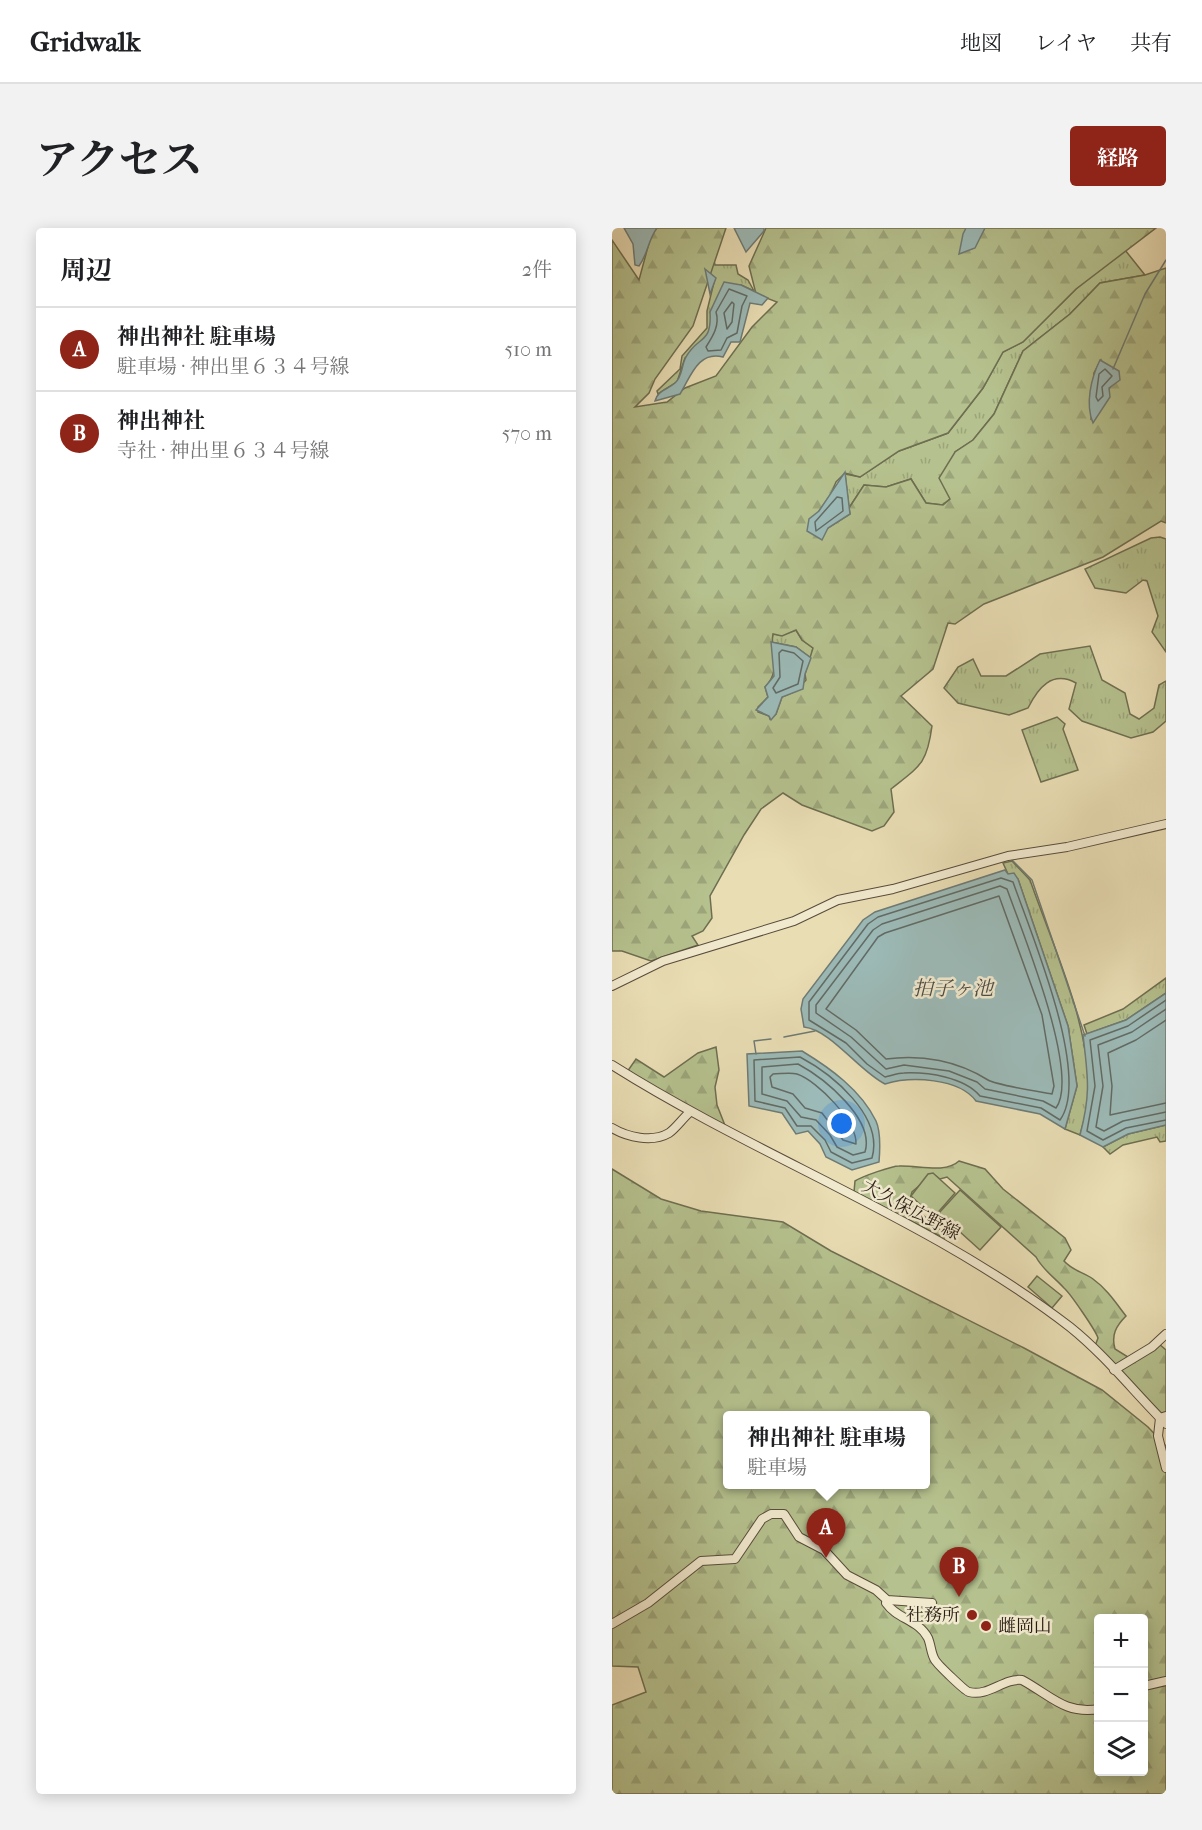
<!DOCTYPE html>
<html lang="ja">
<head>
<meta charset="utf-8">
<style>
  :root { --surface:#fff; --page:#f2f2f2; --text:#202124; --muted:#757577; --line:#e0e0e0; --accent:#8f2418 }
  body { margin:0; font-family:"IM FELL French Canon","Noto Serif JP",serif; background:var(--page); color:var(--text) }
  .controls { position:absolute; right:18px; bottom:18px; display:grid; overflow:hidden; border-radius:6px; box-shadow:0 3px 15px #0003 }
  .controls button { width:54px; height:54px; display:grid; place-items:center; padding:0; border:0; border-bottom:2px solid var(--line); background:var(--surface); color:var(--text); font:30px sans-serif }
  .you { position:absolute; left:230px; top:896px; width:21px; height:21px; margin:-15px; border:4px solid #fff; border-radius:50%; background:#1a73e8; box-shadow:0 0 0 9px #1a73e833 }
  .badge { display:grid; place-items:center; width:39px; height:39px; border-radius:50%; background:var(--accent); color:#fff; font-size:20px; font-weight:700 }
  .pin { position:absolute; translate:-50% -50px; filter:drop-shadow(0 2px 3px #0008) }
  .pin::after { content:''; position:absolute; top:32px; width:21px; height:18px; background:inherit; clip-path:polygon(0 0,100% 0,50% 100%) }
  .popup { position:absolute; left:111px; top:1183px; width:207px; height:78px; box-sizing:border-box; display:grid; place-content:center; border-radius:6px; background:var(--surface); filter:drop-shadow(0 2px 4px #0005); font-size:20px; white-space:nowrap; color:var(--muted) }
  .popup b { font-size:22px; color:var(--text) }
  .popup::after { content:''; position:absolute; left:50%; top:100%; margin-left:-12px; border:12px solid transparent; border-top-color:var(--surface) }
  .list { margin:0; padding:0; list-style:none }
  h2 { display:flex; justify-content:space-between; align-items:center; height:78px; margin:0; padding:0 24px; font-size:26px }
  h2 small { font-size:20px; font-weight:400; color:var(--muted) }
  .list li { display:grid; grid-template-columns:39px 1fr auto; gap:18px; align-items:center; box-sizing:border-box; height:84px; padding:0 24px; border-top:2px solid var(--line) }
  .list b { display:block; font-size:22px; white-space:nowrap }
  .list p { margin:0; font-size:20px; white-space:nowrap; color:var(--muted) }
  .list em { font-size:20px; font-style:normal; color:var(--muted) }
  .icon { flex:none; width:33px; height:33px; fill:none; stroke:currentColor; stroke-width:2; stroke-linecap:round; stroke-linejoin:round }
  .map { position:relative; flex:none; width:554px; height:1566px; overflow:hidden; border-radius:6px }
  header { display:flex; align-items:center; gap:36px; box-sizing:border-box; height:84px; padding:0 30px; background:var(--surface); border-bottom:2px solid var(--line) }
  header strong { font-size:28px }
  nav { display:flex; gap:33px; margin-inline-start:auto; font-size:21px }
  .intro { display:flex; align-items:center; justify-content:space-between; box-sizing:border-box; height:144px; padding:0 36px }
  h1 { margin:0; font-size:42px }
  .button { padding:15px 27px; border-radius:6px; background:var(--accent); color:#fff; font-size:21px; font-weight:700 }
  main { display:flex; gap:36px; padding:0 36px }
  aside { flex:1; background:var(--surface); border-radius:6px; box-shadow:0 3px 15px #0003 }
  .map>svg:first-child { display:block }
  .grass { fill:url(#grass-tufts); stroke:#6e6e50; stroke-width:1.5 }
  .forest { fill:url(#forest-firs); stroke:#6e6e50; stroke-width:1.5; fill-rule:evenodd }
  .garden { fill:#b5c18e; stroke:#6e6e50; stroke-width:1.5 }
  .water { fill:#9cbab7; stroke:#6e7b75; stroke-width:1.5 }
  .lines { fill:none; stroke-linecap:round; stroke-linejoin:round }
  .shore { stroke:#626b65; stroke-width:1.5 }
  .stream { stroke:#6e7b75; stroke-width:1.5 }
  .minor-casing { stroke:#584c3b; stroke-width:10 }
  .minor { stroke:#f1e9ce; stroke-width:8 }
  .poi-dot { fill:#8f2418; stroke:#f1e9ce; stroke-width:2 }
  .labels { text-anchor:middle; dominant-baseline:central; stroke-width:5; stroke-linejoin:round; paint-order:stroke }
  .street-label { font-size:18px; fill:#281c13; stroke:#f1e9ce }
  .poi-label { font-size:18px; fill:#281c13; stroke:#f1e9ce; text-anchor:end }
  .water-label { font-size:20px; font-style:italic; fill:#4b4b44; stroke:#f1e9ce }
</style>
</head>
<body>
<header>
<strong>Gridwalk</strong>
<nav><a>地図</a><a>レイヤ</a><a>共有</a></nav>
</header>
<div class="intro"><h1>アクセス</h1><a class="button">経路</a></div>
<main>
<aside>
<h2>周辺<small>2件</small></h2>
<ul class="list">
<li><span class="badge">A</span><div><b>神出神社 駐車場</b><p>駐車場 · 神出里６３４号線</p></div><em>510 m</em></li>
<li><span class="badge">B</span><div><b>神出神社</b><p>寺社 · 神出里６３４号線</p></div><em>570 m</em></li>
</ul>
</aside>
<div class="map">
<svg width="554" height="1566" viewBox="0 0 554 1566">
  <defs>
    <pattern id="grass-tufts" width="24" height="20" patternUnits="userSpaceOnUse" patternTransform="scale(1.5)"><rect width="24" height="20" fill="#b5c18e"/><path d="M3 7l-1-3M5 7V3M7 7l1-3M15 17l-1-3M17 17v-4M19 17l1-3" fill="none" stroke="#9ca57a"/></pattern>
    <pattern id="forest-firs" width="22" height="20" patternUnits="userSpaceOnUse" patternTransform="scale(1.5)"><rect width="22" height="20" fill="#b5c18e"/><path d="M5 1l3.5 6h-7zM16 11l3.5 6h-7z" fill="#9ca57a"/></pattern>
  </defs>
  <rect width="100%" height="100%" fill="#e9ddb4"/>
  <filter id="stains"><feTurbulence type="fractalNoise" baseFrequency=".00333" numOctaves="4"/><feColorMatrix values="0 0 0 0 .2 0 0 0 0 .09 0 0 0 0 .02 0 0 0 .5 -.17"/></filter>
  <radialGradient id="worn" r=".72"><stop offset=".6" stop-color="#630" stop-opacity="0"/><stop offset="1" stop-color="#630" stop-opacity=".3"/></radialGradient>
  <g class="grass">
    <path d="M 513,22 L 533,47 L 488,55 L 458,86 L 411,123 L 382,186 L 361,212 L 343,224 L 338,271 L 330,277 L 314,275 L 299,251 L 274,259 L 252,257 L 237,280 L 233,246 L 248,249 L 287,223 L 336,205 L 371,160 L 391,124 L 411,114 L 464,61 Z"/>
    <path d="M 101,28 L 103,37 L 124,37 L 126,46 L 136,52 L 142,63 L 129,57 L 100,91 L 97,104 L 90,115 L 73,130 L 65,154 L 46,166 L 45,163 L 68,141 L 70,128 L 95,100 L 95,83 L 103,50 L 93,41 Z"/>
    <path d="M 548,309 L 554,311 L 554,424 L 540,404 L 546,388 L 535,353 L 531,352 L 514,365 L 483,360 L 473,341 L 539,310 Z"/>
    <path d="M 184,402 L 190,412 L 201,420 L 199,430 L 184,419 L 159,414 L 161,406 L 170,407 Z"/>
    <path d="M 478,418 L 490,452 L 513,465 L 518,486 L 527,491 L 542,480 L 547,457 L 554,453 L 554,493 L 541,504 L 519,510 L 470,493 L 457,481 L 464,455 C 440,442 426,460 416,480 L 397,487 L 358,478 L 346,475 L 332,460 L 346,439 L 361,431 L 369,448 L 394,448 L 428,426 Z"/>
    <path d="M 445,489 L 453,496 L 451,501 L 466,542 L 429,554 L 410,502 Z"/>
    <path d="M 400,633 L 418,652 C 441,718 474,787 477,857 C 478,874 472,891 468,907 L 453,901 L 465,858 L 456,798 L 406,651 L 396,646 L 391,635 Z"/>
    <path d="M 554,750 L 554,765 L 514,792 L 475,806 L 472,797 L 511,781 Z"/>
    <path d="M 554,897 L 554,913 L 548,914 L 545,909 L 511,917 L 498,926 L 491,919 L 516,906 Z"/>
  </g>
  <g class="forest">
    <path d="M 41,0 L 114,0 L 81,98 L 43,151 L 37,165 L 23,179 L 55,174 L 73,160 L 104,148 L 140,99 L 165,74 L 144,66 L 137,38 L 154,0 L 544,0 L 464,61 L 411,114 L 391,124 L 371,160 L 336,205 L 287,223 L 248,249 L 233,245 L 224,254 L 219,266 L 207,283 L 216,300 L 238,286 L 237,280 L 252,257 L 274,259 L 299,251 L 314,275 L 331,277 L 338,271 L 327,250 L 343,224 L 361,212 L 382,186 L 411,123 L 458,86 L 488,55 L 533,47 L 554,40 L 554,295 L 549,293 L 491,329 L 372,376 L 343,396 L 336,395 L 321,441 L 289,468 L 320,498 C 315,536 308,538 279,561 L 282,584 L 272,598 L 260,603 L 190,577 L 171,565 L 149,581 L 132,607 L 98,668 L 100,690 L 91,703 L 80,708 L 86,717 L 39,733 L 10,723 L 0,723 L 0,12 L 27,52 ZM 489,132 L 500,156 L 479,192 L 482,145 ZM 184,402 L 190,412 L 201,420 L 193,446 L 194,452 L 184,463 L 170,469 L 164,486 L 158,491 L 157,488 L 146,484 L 146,479 L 156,469 L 153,459 C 170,442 157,427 161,406 L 170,408 Z"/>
    <path d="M 104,819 L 107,842 L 103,859 L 105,877 L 114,900 L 15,844 L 24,831 L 52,849 L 86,825 Z"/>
    <path d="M 347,933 L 373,941 L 391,961 L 453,1010 L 459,1022 L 452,1033 C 461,1043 471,1044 481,1051 C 495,1061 504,1075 514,1088 C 504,1098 499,1107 503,1121 L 516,1129 L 503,1138 L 483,1118 L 486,1110 C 484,1103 458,1065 452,1060 C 442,1049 431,1042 424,1029 L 335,949 L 328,951 L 321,946 L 300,964 L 297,975 L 332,1005 L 332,1010 L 242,964 L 243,953 C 251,948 280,938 287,938 C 306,937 333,946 347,933 Z"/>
    <path d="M 0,941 L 49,971 L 89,983 L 171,994 L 219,1023 L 412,1120 L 490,1162 L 536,1199 L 554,1218 L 554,1566 L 0,1566 L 0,1477 L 34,1464 L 26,1439 L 0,1438 ZM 115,1188 L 313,1188 L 313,1256 L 115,1256 ZM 487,1390 L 532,1390 L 532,1544 L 487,1544 Z"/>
    <path d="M 547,1116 L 554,1122 L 554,1186 L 550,1187 L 507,1142 Z"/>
  </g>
  <g class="garden">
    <path d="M 321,945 L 343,965 L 322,989 L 299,968 L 316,946 Z"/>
    <path d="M 348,962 L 389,999 L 368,1022 L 327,985 Z"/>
    <path d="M 425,1048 L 450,1068 L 440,1080 L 416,1059 Z"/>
  </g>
  <g class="water">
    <path d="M 12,0 L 45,0 C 36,12 36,26 27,38 L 23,37 L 21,16 Z"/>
    <path d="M 122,0 L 152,0 L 152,3 L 134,24 Z"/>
    <path d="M 354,0 L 373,0 L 363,20 L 347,26 L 351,6 Z"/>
    <path d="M 93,41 L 104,50 L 98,66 Z"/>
    <path d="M 112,54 L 129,57 L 156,70 L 150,77 L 138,75 L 128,114 L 119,114 L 111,129 C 86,122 78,150 68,166 L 43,173 C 45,163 56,161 63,155 C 71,148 69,138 74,129 C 86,107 100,117 98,84 Z"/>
    <path d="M 488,132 L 507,143 L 508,152 L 497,160 L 498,169 L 481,195 C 473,176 479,150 488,132 Z"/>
    <path d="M 233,244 L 238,286 L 216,300 L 210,312 L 195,303 L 197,291 L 207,283 Z"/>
    <path d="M 159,414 L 184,419 L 199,430 L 193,446 L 191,461 L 170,469 L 164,486 L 159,492 L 157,488 L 144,482 L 156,469 L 153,459 L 162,448 Z"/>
    <path d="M 393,642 L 396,646 L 402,645 L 406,651 L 456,798 L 465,858 L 453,901 L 428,886 L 364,873 C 347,850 299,848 273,856 C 247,843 219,802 192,799 L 189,781 L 191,771 L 251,692 L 263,684 Z"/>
    <path d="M 554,765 L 554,897 L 516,906 L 491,919 L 468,907 C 479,865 476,850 471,807 L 514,792 Z"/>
    <path d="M 190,823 C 218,840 249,862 264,893 C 269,904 268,922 267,934 L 240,942 L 214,929 L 208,916 L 196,903 L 184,906 L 170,885 L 137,878 L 135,826 Z"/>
  </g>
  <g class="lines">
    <g class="shore">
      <path d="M 117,61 L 135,68 L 130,78 L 125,105 L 115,110 L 109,122 L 96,123 L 94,119 C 101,108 108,97 104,84 Z"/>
      <path d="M 120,74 L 122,76 L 120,94 L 115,101 L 112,85 Z"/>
      <path d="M 493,141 L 500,148 L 490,159 L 491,168 L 486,173 L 484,169 L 487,146 Z"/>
      <path d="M 225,269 L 230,270 L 231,283 L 204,303 L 203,294 Z"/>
      <path d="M 170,422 L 182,425 L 191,433 L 186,456 L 164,465 L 161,460 L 168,449 L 167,425 Z"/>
      <path d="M 389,650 L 401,654 C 418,703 480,848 448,892 L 429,880 L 368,868 C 352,849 316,844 292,845 C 285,845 279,848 273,849 L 255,836 L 234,815 L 197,792 L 197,774 L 256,696 L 266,689 Z"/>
      <path d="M 388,658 L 395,661 C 409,701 469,846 444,880 L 431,873 L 373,861 L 365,854 L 337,843 L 292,837 L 274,841 L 239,809 L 204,785 L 204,777 L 261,702 L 270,696 Z"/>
      <path d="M 387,668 L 430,787 L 442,858 L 440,866 C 429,864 384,857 376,852 C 346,833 310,826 274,831 L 244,802 L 214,781 L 266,709 L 273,705 Z"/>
      <path d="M 554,772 L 516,798 L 478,812 L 483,858 L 475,903 L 491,912 L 514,900 L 554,892"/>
      <path d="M 554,781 L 520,804 L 486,817 L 491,858 L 484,899 L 492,903 L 511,893 L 554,884"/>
      <path d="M 554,792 L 524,812 L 496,825 L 500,858 L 498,887 L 554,875"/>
      <path d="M 188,829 C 220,846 272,888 260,930 L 240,935 L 219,924 L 213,912 L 199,898 L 185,898 L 173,880 L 143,873 L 142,832 Z"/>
      <path d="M 186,836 C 212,850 263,891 253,924 L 241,927 L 225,919 L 218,907 L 204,892 L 189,889 L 175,873 L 150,866 L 150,839 Z"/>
      <path d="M 161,846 C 168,846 178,844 185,846 C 206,853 245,894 244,916 L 231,912 L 210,885 L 193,880 L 181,866 L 160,859 L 158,849 Z"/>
    </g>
    <g class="stream">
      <path d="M 501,141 L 533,66 L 554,32"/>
      <path d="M 400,632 L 420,652 L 473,808"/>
      <path d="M 172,809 L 203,803"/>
      <path d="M 144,826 L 142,813 L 159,811"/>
    </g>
    <defs>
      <g id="minor">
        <path d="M 0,758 L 51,733 L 182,693 L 226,672 L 281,661 L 396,628 L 455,619 L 554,596"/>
        <path d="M 0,837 C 149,931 318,991 458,1099 C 493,1127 522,1164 554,1196"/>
        <path d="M 0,900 C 15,909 40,915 57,905 C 64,900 71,890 78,884"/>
        <path d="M 502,1142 L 540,1119 L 554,1106"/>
        <path d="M 554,1188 L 548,1190 L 546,1208 L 554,1240"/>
        <path d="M 275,1372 L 274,1375 C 285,1391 307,1392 316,1410 C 319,1417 319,1426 323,1432 C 326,1437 353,1463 357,1464 C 377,1469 391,1450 410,1452 C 438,1467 453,1487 487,1481"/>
        <path d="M 0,1396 L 36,1375 L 89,1333 L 123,1331 L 150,1291 L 159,1286 L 172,1286 L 187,1309 L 212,1322 L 235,1347 L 264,1362 L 275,1372 L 320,1375"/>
        <path d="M 532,1458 L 554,1453"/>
      </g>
    </defs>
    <use href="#minor" class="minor-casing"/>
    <use href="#minor" class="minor"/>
  </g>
  <g class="poi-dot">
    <circle cx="360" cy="1387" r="6"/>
    <circle cx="374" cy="1398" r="6"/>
  </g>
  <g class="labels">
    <g class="street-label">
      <text transform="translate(299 982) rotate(28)">大久保広野線</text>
    </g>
    <g class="poi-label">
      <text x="348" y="1387">社務所</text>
      <text x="386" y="1398" text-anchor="start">雌岡山</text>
    </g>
    <g class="water-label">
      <text x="341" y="760">拍子ヶ池</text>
    </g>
  </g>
  <rect width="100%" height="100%" filter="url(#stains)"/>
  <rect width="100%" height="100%" fill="url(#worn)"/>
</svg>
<div class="controls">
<button>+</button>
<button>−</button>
<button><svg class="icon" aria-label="layers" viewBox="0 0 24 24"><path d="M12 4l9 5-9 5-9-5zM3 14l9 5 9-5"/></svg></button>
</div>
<div class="you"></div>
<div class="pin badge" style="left:214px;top:1330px">A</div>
<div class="popup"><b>神出神社 駐車場</b>駐車場</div>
<div class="pin badge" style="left:347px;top:1369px">B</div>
</div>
</main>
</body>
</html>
